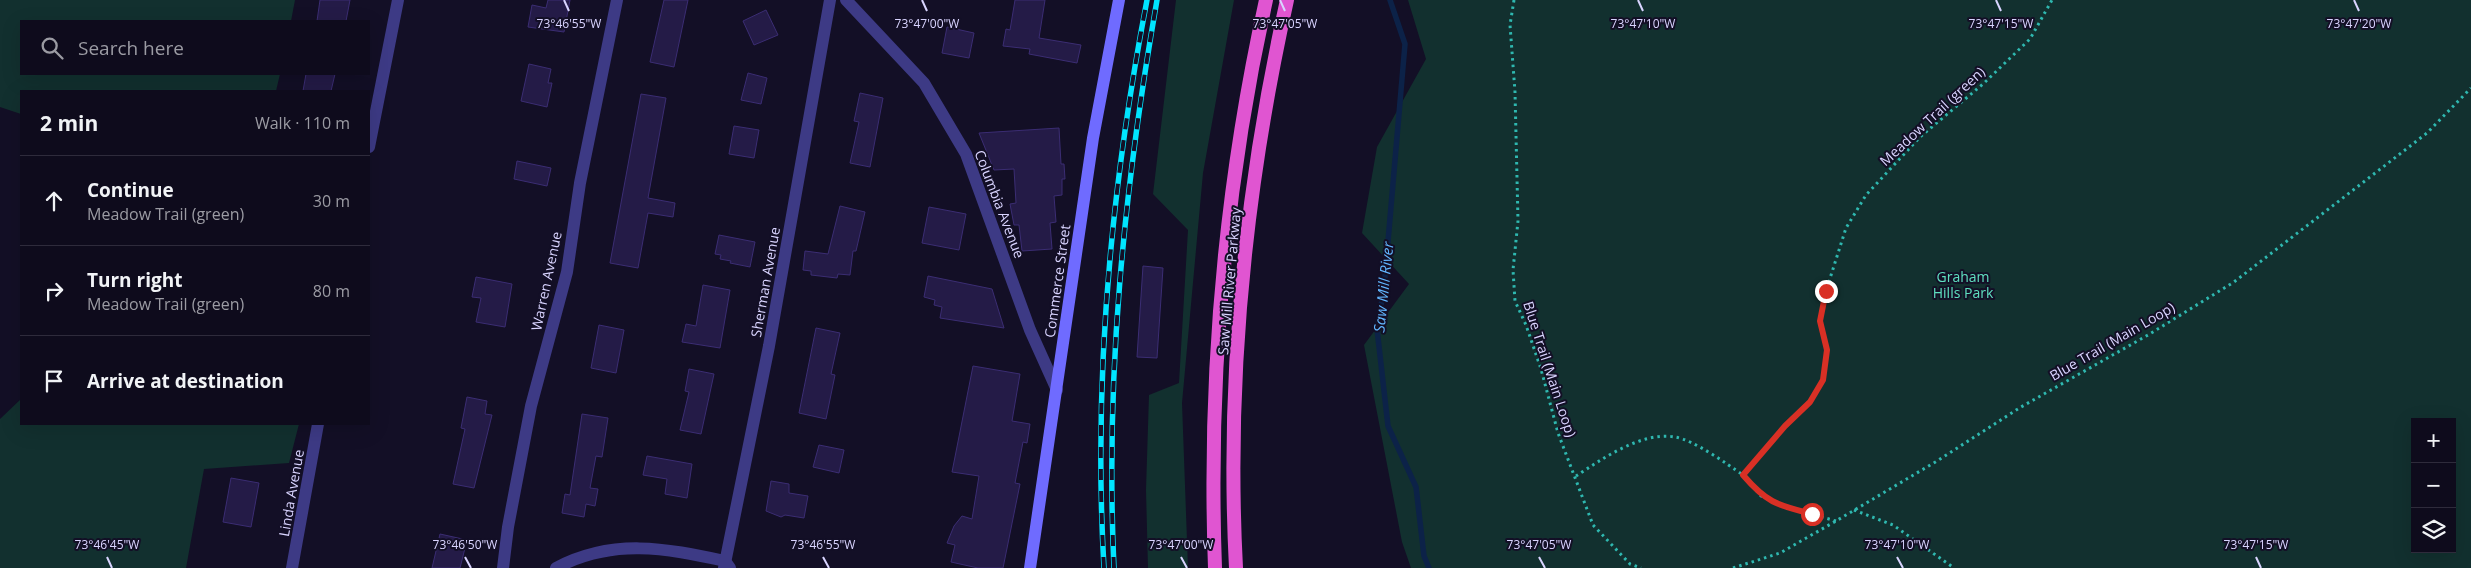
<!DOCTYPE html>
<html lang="en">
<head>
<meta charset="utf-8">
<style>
  :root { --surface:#0e0b1c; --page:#171425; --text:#f1f3f6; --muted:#9b9ba3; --line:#2e2b3b }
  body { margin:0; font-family:"Open Sans",sans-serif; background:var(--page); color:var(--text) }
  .controls { position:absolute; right:15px; bottom:15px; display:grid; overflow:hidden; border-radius:0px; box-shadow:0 5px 20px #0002 }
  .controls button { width:45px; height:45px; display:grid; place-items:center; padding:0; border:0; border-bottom:1px solid var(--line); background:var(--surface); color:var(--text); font:25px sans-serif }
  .stop { position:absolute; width:15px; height:15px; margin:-11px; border:4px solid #d93025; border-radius:50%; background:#fff }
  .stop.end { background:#d93025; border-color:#fff; box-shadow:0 1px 5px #0008 }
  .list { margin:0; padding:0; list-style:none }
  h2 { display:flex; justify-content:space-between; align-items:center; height:65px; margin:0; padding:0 20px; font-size:21px }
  h2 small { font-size:16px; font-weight:400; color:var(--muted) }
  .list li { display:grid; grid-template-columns:32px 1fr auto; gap:15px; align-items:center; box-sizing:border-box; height:90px; padding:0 20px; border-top:1px solid var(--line) }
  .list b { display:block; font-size:19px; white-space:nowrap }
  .list p { margin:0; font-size:16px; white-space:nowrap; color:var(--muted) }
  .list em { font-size:16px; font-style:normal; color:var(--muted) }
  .icon { flex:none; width:28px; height:28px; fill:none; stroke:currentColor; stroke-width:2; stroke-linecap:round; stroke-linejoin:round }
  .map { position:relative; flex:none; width:2471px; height:568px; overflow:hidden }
  .search { position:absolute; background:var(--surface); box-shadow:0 5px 20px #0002; left:20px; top:20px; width:350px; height:55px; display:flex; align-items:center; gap:12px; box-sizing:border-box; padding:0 18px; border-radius:0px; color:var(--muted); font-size:19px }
  .panel { position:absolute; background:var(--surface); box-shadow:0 5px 20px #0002; left:20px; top:90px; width:350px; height:335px; border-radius:0px }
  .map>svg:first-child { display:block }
  .green { fill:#12302f; fill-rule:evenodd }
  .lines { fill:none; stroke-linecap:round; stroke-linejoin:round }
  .stream { stroke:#0c2248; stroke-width:5.5 }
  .building { fill:#241b47; stroke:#3b2d73 }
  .path { stroke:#2fb8b0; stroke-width:3; stroke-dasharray:2.5 4; stroke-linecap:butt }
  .minor { stroke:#3d3a85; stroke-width:12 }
  .secondary { stroke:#6f6bff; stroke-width:12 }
  .trunk { stroke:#e055d1; stroke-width:14 }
  .rail-casing { stroke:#00e5ff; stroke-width:5.5 }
  .rail { stroke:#130f26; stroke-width:4; stroke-dasharray:11; stroke-linecap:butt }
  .route { stroke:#d93025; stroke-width:6 }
  .ticks { fill:none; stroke:#d9d4ff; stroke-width:2 }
  .labels { text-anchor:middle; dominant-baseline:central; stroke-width:4; stroke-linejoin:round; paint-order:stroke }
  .street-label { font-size:14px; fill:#d9d4ff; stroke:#130f26 }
  .park-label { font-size:14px; fill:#5fe0c0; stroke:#130f26 }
  .water-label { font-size:15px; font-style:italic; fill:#62b6ff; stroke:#130f26 }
  .ticks-label { font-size:12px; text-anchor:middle; fill:#d9d4ff; stroke:#130f26; stroke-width:4; stroke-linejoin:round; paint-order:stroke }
</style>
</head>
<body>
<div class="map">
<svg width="2471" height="568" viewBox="0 0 2471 568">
  <rect width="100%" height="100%" fill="#130f26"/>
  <g class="green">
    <path d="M 0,0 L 295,0 L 291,21 L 21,21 L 21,74 L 280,74 L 276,91 L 21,91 L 21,114 L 0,107 Z"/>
    <path d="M 1176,0 L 1234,0 L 1203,173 L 1182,403 L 1188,568 L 1148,568 L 1146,490 L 1149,395 L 1179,383 L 1188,230 L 1153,194 Z"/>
    <path d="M 1408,0 L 2471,0 L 2471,568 L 1411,568 L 1402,542 L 1364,345 L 1409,284 L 1362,233 L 1377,147 L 1426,59 ZM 2415,422 L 2452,422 L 2452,549 L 2415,549 Z"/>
    <path d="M 21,399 L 21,424 L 299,424 L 289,463 L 204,469 L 186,568 L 0,568 L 0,419 Z"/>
  </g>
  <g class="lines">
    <path class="stream" d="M 1390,0 L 1405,44 L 1384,288 L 1377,329 L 1388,426 L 1416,487 L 1424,556 L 1429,568"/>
  </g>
  <g class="building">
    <path d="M 320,0 L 350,0 L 346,21 L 317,21 Z"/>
    <path d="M 548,0 L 570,0 L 564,32 L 528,27 L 532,5 L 546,8 Z"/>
    <path d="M 664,0 L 688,0 L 674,67 L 650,62 Z"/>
    <path d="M 1015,0 L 1045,0 L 1039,38 L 1081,45 L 1077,63 L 1029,54 L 1030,49 L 1003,46 L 1006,29 L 1010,30 Z"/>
    <path d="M 766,10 L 778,35 L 754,45 L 743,21 Z"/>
    <path d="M 947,27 L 974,33 L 969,58 L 942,53 Z"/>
    <path d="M 529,64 L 551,69 L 548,83 L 552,83 L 547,107 L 521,101 Z"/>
    <path d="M 748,73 L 767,78 L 761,104 L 741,100 Z"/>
    <path d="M 306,74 L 335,74 L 331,91 L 303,91 Z"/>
    <path d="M 860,93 L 883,98 L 870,167 L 850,163 L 859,122 L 854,121 Z"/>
    <path d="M 641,94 L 666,98 L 648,198 L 675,203 L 673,217 L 648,213 L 638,268 L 610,263 Z"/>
    <path d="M 734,126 L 759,130 L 754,158 L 729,154 Z"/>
    <path d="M 1059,128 L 1061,164 L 1064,164 L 1065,179 L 1062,179 L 1062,195 L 1054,196 L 1056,222 L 1050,223 L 1052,249 L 1022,251 L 1019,225 L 1014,225 L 1010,204 L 1016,203 L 1014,169 L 994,170 L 979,133 Z"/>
    <path d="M 517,161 L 551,168 L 547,186 L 514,179 Z"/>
    <path d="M 840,206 L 865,212 L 856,251 L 853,251 L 850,275 L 838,274 L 837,278 L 811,275 L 811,271 L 803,270 L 805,251 L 828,254 Z"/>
    <path d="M 929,207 L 966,214 L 959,250 L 922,243 Z"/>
    <path d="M 719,235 L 755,242 L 750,267 L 730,263 L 731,261 L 720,259 L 721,255 L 715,254 Z"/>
    <path d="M 1143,266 L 1163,268 L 1157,358 L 1137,357 Z"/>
    <path d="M 928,276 L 992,289 L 1004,328 L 940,318 L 942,307 L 934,305 L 935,300 L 924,297 Z"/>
    <path d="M 476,277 L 512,284 L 505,327 L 476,322 L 481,298 L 472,297 Z"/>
    <path d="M 703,285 L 730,290 L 720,348 L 682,342 L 686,324 L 696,326 Z"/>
    <path d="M 599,325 L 624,330 L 616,373 L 591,368 Z"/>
    <path d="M 816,328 L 840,333 L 831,374 L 835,375 L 826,419 L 799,413 Z"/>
    <path d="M 973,366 L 1020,374 L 1012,421 L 1030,424 L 1027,443 L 1023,442 L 1015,483 L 1020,484 L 1003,568 L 978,568 L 951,562 L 955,545 L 947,543 L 954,526 L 962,516 L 972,519 L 979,476 L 952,472 Z"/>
    <path d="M 689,369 L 714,374 L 701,434 L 680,430 L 689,392 L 685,391 Z"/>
    <path d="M 467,397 L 487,401 L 485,414 L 492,415 L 474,488 L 453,484 L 465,429 L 461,428 Z"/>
    <path d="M 582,414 L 608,418 L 602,457 L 596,456 L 590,488 L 598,489 L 595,506 L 586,504 L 584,517 L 562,513 L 565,494 L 570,495 Z"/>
    <path d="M 819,445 L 844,450 L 839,473 L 813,467 Z"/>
    <path d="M 647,456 L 692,464 L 687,498 L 665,494 L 667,479 L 643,475 Z"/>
    <path d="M 231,478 L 259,483 L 251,527 L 223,522 Z"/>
    <path d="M 771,481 L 789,484 L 789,493 L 808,496 L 804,518 L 785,515 L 781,517 L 766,511 Z"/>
    <path d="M 440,534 L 467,540 L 460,568 L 432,568 Z"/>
  </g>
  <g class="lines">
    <g class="path">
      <path d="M 1514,0 L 1510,25 L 1515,92 L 1518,221 L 1513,270 L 1515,301 L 1526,325 L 1541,369 L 1558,433 L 1593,525 L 1630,564 L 1641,568"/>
      <path d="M 1576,476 C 1602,459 1642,431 1675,437 C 1694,440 1727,464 1743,475"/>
      <path d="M 1854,510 L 1893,525 L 1954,568"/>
      <path d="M 1836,521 L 1783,506 L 1761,496 L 1743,475 L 1785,427 L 1810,402 L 1823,380 L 1827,350 L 1820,321 L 1826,291 L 1846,228 L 1866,195 L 1920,137 L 1983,84 L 2030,39 L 2052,0"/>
      <path d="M 1733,568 L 1780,553 L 1836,521 L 1937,461 L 2021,407 L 2148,335 L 2234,282 L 2427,133 L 2471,88"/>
    </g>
    <g class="minor">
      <path d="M 846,0 L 924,83 L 966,154 L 1030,330 L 1057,390"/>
      <path d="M 369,147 L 398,0"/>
      <path d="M 292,568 L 318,424"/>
      <path d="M 503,568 L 508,527 L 531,406 L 567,272 L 580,183 L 617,0"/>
      <path d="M 556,568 C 613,538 665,548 725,561 L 730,568"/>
      <path d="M 724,568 L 769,346 L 830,0"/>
    </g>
    <path class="secondary" d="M 1030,568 L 1093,138 L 1119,0"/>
    <g class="trunk">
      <path d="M 1215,568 C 1208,377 1225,186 1266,0"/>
      <path d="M 1236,568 C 1226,379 1246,185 1287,0"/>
    </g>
    <defs>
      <g id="rail">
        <path d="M 1104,568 C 1093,378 1111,187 1147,0"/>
        <path d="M 1114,568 C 1105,377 1124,188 1157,0"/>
      </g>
    </defs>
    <use href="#rail" class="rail-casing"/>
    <use href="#rail" class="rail"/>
  </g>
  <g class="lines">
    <path class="route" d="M 1812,514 C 1777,505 1767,503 1743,475 L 1785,426 L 1810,402 L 1823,380 L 1827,350 L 1820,321 L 1826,291"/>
  </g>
  <path class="ticks" d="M 564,0 L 569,11M 922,0 L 927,11M 1280,0 L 1285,11M 1638,0 L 1643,11M 1996,0 L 2001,11M 2354,0 L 2359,11M 107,557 L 112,568M 465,557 L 471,568M 823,557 L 829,568M 1181,557 L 1187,568M 1539,557 L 1545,568M 1897,557 L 1903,568M 2256,557 L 2261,568"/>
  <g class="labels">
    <g class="street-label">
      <text transform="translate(1932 116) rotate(-43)">Meadow Trail (green)</text>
      <text transform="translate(1000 204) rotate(69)">Columbia Avenue</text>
      <text transform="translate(546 281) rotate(-78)">Warren Avenue</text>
      <text transform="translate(1057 281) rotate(-82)">Commerce Street</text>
      <text transform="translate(1229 281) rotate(-85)">Saw Mill River Parkway</text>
      <text transform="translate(765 282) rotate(-80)">Sherman Avenue</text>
      <text transform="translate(2112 341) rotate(-30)">Blue Trail (Main Loop)</text>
      <text transform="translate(1550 369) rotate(72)">Blue Trail (Main Loop)</text>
      <text transform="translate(291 493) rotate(-80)">Linda Avenue</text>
    </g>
    <g class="park-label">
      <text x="1963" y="276">Graham<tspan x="1963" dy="16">Hills Park</tspan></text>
    </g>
    <g class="water-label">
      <text transform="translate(1383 287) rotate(-84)">Saw Mill River</text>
    </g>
  </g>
  <g class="ticks-label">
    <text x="569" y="28">73°46'55"W</text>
    <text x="927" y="28">73°47'00"W</text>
    <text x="1285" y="28">73°47'05"W</text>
    <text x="1643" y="28">73°47'10"W</text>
    <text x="2001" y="28">73°47'15"W</text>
    <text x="2359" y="28">73°47'20"W</text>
    <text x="107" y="549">73°46'45"W</text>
    <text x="465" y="549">73°46'50"W</text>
    <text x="823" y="549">73°46'55"W</text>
    <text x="1181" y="549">73°47'00"W</text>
    <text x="1539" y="549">73°47'05"W</text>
    <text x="1897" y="549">73°47'10"W</text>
    <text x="2256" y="549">73°47'15"W</text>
  </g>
</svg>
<div class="controls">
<button>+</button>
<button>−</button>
<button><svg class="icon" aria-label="layers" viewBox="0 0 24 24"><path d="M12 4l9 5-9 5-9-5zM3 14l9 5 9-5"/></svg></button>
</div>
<div class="stop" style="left:1812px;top:514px"></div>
<div class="stop end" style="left:1826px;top:291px"></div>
<div class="search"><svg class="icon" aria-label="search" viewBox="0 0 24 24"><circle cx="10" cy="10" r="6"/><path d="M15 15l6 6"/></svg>Search here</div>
<section class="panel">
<h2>2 min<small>Walk · 110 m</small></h2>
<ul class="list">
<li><svg class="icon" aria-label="ahead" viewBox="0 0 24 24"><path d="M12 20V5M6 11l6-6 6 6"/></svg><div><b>Continue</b><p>Meadow Trail (green)</p></div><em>30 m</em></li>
<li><svg class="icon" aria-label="right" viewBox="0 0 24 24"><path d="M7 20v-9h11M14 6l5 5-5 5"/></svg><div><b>Turn right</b><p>Meadow Trail (green)</p></div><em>80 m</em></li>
<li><svg class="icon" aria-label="arrive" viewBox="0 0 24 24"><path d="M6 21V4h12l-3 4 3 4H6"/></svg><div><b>Arrive at destination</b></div></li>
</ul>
</section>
</div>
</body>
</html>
